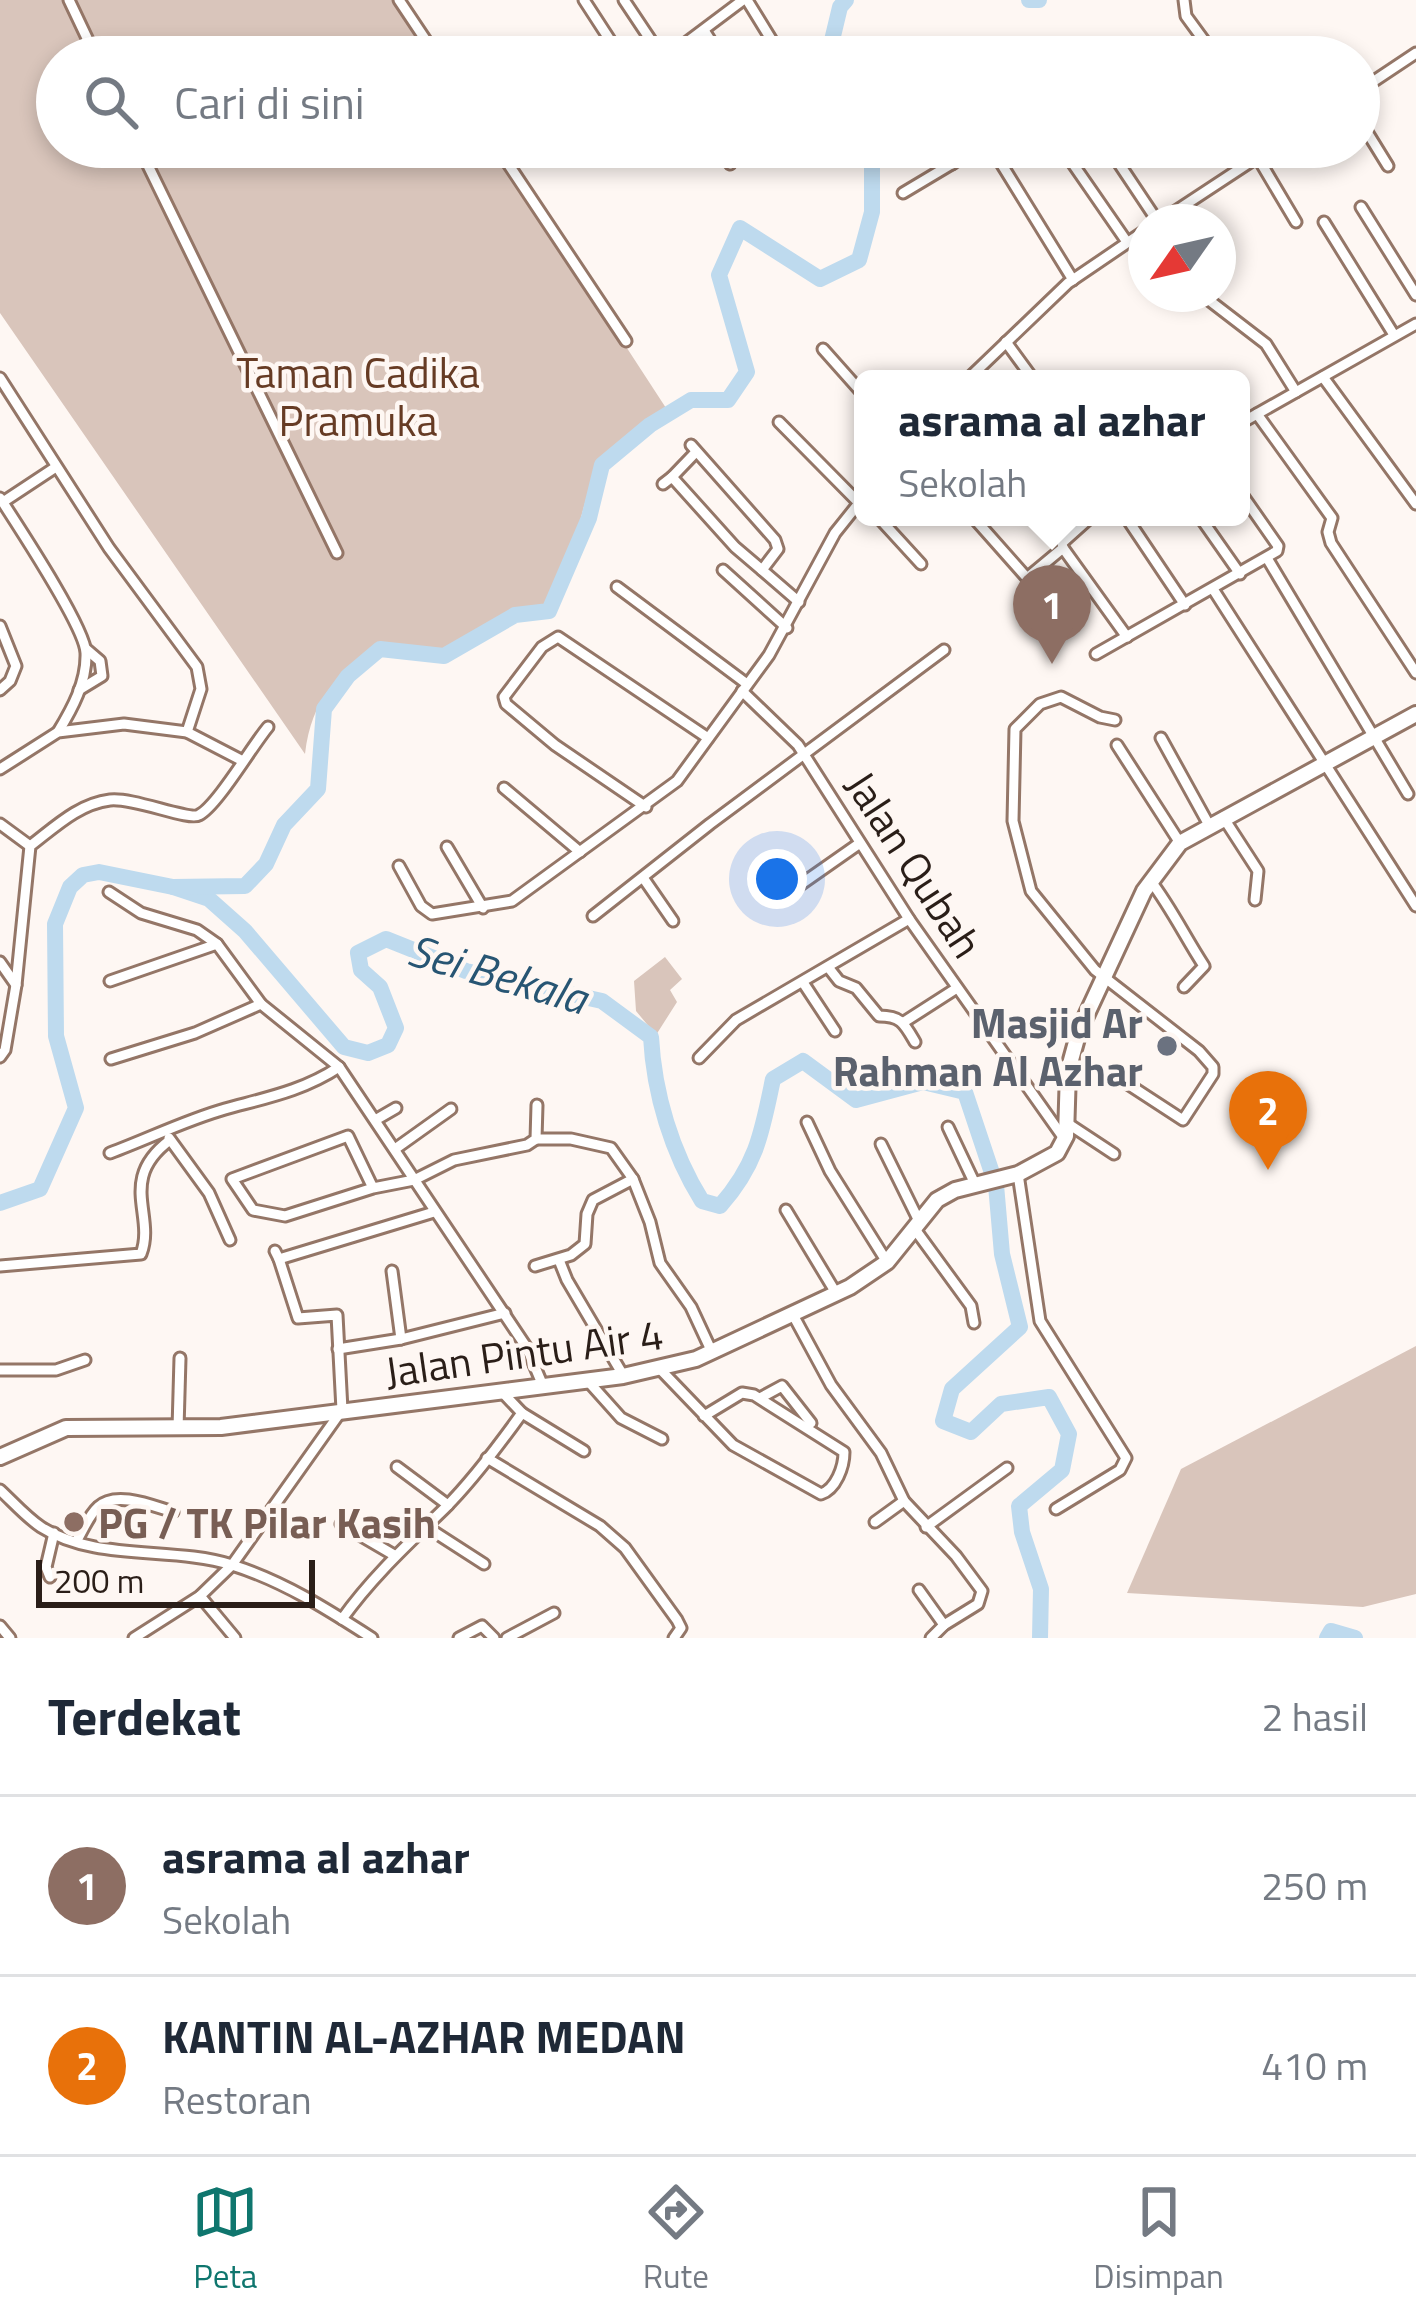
<!DOCTYPE html>
<html lang="id">
<head>
<meta charset="utf-8">
<style>
  :root { --surface:#fff; --page:#f2f2f3; --text:#1f2937; --muted:#747a83; --line:#e0e1e3; --accent:#0f766e }
  body { margin:0; font-family:"Titillium Web",sans-serif; background:var(--page); color:var(--text) }
  .compass { position:absolute; left:1128px; top:204px; width:108px; height:108px; border-radius:50%; background:var(--surface); box-shadow:0 6px 18px #0003; rotate:236deg }
  .scale { position:absolute; left:36px; bottom:30px; width:279px; box-sizing:border-box; padding-left:12px; border:6px solid #2a1e18; border-top:0; font-size:33px; line-height:42px; white-space:nowrap; color:#2a1e18; -webkit-text-stroke:9px #fef7f3; paint-order:stroke }
  .you { position:absolute; left:777px; top:879px; width:42px; height:42px; margin:-30px; border:9px solid #fff; border-radius:50%; background:#1a73e8; box-shadow:0 0 0 18px #1a73e833 }
  .badge { display:grid; place-items:center; width:78px; height:78px; border-radius:50%; background:var(--accent); color:#fff; font-size:39px; font-weight:700 }
  .pin { position:absolute; translate:-50% -99px; filter:drop-shadow(0 3px 6px #0008) }
  .pin::after { content:''; position:absolute; top:63px; width:42px; height:36px; background:inherit; clip-path:polygon(0 0,100% 0,50% 100%) }
  .popup { position:absolute; left:854px; top:370px; width:396px; height:156px; box-sizing:border-box; display:grid; place-content:center; border-radius:18px; background:var(--surface); filter:drop-shadow(0 3px 9px #0005); font-size:39px; white-space:nowrap; color:var(--muted) }
  .popup b { font-size:45px; color:var(--text) }
  .popup::after { content:''; position:absolute; left:50%; top:100%; margin-left:-24px; border:24px solid transparent; border-top-color:var(--surface) }
  .list { margin:0; padding:0; list-style:none }
  h2 { display:flex; justify-content:space-between; align-items:center; height:156px; margin:0; padding:0 48px; font-size:51px }
  h2 small { font-size:39px; font-weight:400; color:var(--muted) }
  .list li { display:grid; grid-template-columns:78px 1fr auto; gap:36px; align-items:center; box-sizing:border-box; height:180px; padding:0 48px; border-top:3px solid var(--line) }
  .list b { display:block; font-size:45px; white-space:nowrap }
  .list p { margin:0; font-size:39px; white-space:nowrap; color:var(--muted) }
  .list em { font-size:39px; font-style:normal; color:var(--muted) }
  .icon { flex:none; width:66px; height:66px; fill:none; stroke:currentColor; stroke-width:2; stroke-linecap:round; stroke-linejoin:round }
  .map { position:relative; flex:none; width:1416px; height:1638px; overflow:hidden }
  .search { position:absolute; background:var(--surface); box-shadow:0 6px 18px #0003; left:36px; right:36px; top:36px; height:132px; display:flex; align-items:center; gap:30px; box-sizing:border-box; padding:0 42px; border-radius:66px; color:var(--muted); font-size:45px }
  .sheet { height:516px; background:var(--surface) }
  nav { display:flex; justify-content:space-around; align-items:center; box-sizing:border-box; height:168px; border-top:3px solid var(--line); background:var(--surface); font-size:33px; color:var(--muted) }
  nav a { display:grid; justify-items:center; gap:6px }
  nav .on { color:var(--accent) }
  .map>svg:first-child { display:block }
  .green { fill:#d9c5bb }
  .lines { fill:none; stroke-linecap:round; stroke-linejoin:round }
  .river { stroke:#bedaee; stroke-width:16 }
  .minor-casing { stroke:#947667; stroke-width:15 }
  .secondary-casing { stroke:#947667; stroke-width:20 }
  .minor { stroke:#fff; stroke-width:9 }
  .secondary { stroke:#fff; stroke-width:14 }
  .worship-dot { fill:#6b7280; stroke:#fef7f3; stroke-width:4.5 }
  .education-dot { fill:#8d6e63; stroke:#fef7f3; stroke-width:4.5 }
  .labels { text-anchor:middle; dominant-baseline:central; stroke-width:9; stroke-linejoin:round; paint-order:stroke }
  .park-label { font-size:42px; fill:#663b24; stroke:#fef7f3 }
  .street-label { font-size:42px; fill:#2a1e18; stroke:#fef7f3 }
  .worship-label { font-size:42px; font-weight:bold; fill:#5b616d; stroke:#fef7f3; text-anchor:end }
  .education-label { font-size:42px; font-weight:bold; fill:#785e54; stroke:#fef7f3; text-anchor:start }
  .water-label { font-size:45px; font-style:italic; fill:#275573; stroke:#fef7f3 }
</style>
</head>
<body>
<div class="map">
<svg width="1416" height="1638" viewBox="0 0 1416 1638">
  <rect width="100%" height="100%" fill="#fef7f3"/>
  <g class="green">
    <path d="M 0,0 L 401,0 L 438,57 L 57,57 L 57,147 L 496,147 L 666,408 L 596,463 L 577,532 L 546,607 L 511,610 L 441,651 L 379,642 C 337,677 312,697 305,754 L 0,313 Z"/>
    <path d="M 665,957 L 682,979 L 670,990 L 677,1002 L 656,1035 L 636,1011 L 634,981 Z"/>
    <path d="M 1416,1346 L 1416,1594 L 1363,1607 L 1127,1593 L 1181,1469 Z"/>
  </g>
  <g class="lines">
    <g class="river">
      <path d="M 1029,0 L 1039,0"/>
      <path d="M 828,57 L 840,7 L 846,0"/>
      <path d="M 173,887 L 209,899 L 245,931 L 344,1047 L 368,1053 L 388,1045 L 396,1028 L 380,987 L 361,970 L 358,953 L 386,939 L 466,971 L 602,1001 L 651,1037 C 654,1094 672,1153 702,1201 L 720,1206 C 757,1164 762,1132 773,1079 L 803,1061 L 856,1100 L 923,1082 L 965,1092 L 996,1185 L 1002,1254 L 1020,1327 L 952,1389 L 943,1421 L 971,1432 L 1001,1404 L 1049,1397 L 1069,1434 L 1062,1470 L 1019,1506 L 1022,1532 L 1041,1589 L 1040,1638"/>
      <path d="M 0,1203 L 40,1189 L 76,1108 L 56,1036 L 55,924 L 70,887 L 83,875 L 99,872 L 173,887 L 245,886 L 266,864 L 284,825 L 318,789 L 324,709 L 348,676 L 380,649 L 444,656 L 515,615 L 549,611 L 589,518 L 602,465 L 650,425 L 691,400 L 728,400 L 747,372 L 719,275 L 740,228 L 820,279 L 859,260 L 872,212 L 872,147"/>
      <path d="M 1327,1638 L 1331,1631 L 1355,1638"/>
    </g>
    <defs>
      <g id="minor">
        <path d="M 69,0 L 96,57"/>
        <path d="M 399,0 L 437,57"/>
        <path d="M 584,0 L 621,57"/>
        <path d="M 624,0 L 662,57"/>
        <path d="M 747,0 L 782,57"/>
        <path d="M 1184,0 L 1186,16 L 1216,57"/>
        <path d="M 705,32 L 721,57"/>
        <path d="M 667,57 L 743,0"/>
        <path d="M 1359,91 L 1416,53"/>
        <path d="M 1359,119 L 1388,166"/>
        <path d="M 139,147 L 337,553"/>
        <path d="M 497,147 L 626,341"/>
        <path d="M 720,147 L 730,164"/>
        <path d="M 942,147 L 952,164"/>
        <path d="M 991,147 L 1073,280"/>
        <path d="M 1108,147 L 1158,222"/>
        <path d="M 1062,148 L 1127,242"/>
        <path d="M 1258,158 L 1296,222"/>
        <path d="M 903,193 L 980,147"/>
        <path d="M 1361,207 L 1416,295"/>
        <path d="M 1159,222 L 1273,147"/>
        <path d="M 1324,222 L 1394,335"/>
        <path d="M 1201,294 L 1266,344 L 1296,392"/>
        <path d="M 1006,342 L 1033,379"/>
        <path d="M 823,349 L 863,394"/>
        <path d="M 1323,377 L 1416,504"/>
        <path d="M 0,378 L 109,548 L 197,667 L 201,689 L 187,732"/>
        <path d="M 968,379 L 1068,283 L 1146,230"/>
        <path d="M 1257,414 L 1332,518 L 1328,532 L 1331,543 L 1416,673"/>
        <path d="M 779,422 L 858,502"/>
        <path d="M 1241,423 L 1416,324"/>
        <path d="M 691,445 L 775,540 L 778,549 L 762,570 L 799,602"/>
        <path d="M 672,477 L 696,452"/>
        <path d="M 663,484 L 672,477 L 735,547 L 762,570"/>
        <path d="M 0,498 C 18,526 85,627 86,653 C 87,682 72,709 58,732"/>
        <path d="M 3,502 L 56,467"/>
        <path d="M 878,517 L 921,564"/>
        <path d="M 973,517 L 1027,578 L 1063,548 L 1062,543 L 1091,517"/>
        <path d="M 1058,517 L 1070,533"/>
        <path d="M 1126,517 L 1185,605"/>
        <path d="M 1200,517 L 1240,574"/>
        <path d="M 1063,548 L 1127,637"/>
        <path d="M 1267,558 L 1408,794"/>
        <path d="M 723,570 L 787,628"/>
        <path d="M 617,587 L 747,684"/>
        <path d="M 1213,589 L 1416,906"/>
        <path d="M 0,626 L 16,666 L 10,681 L 0,690"/>
        <path d="M 1096,654 L 1277,551 L 1278,546 L 1241,493"/>
        <path d="M 79,690 L 102,676 L 100,661 L 86,649"/>
        <path d="M 742,691 L 798,745 L 909,919 L 1065,1140"/>
        <path d="M 1161,738 L 1209,825"/>
        <path d="M 1117,745 L 1180,843"/>
        <path d="M 0,769 L 58,732 L 124,724 L 187,732 L 241,760"/>
        <path d="M 504,788 L 580,852"/>
        <path d="M 646,807 L 555,745 L 506,704 L 504,697 L 542,647 L 558,637 L 708,738"/>
        <path d="M 1223,817 L 1258,871 L 1255,900"/>
        <path d="M 0,824 L 30,846"/>
        <path d="M 447,847 L 483,908"/>
        <path d="M 399,866 L 421,906 L 432,914 L 512,901 L 677,781 L 769,655 L 835,533 L 863,498"/>
        <path d="M 644,879 L 673,921"/>
        <path d="M 1150,880 C 1172,909 1185,937 1204,966 L 1184,987"/>
        <path d="M 109,892 L 141,913 L 197,930 L 217,944 L 261,1004 L 339,1067 L 527,1348 L 543,1386"/>
        <path d="M 790,892 L 860,843"/>
        <path d="M 593,916 L 710,824 L 944,650"/>
        <path d="M 0,962 L 16,985"/>
        <path d="M 828,967 L 839,981 L 856,988 L 879,1016 C 901,1016 904,1023 915,1042"/>
        <path d="M 110,981 L 217,944"/>
        <path d="M 804,984 L 835,1031"/>
        <path d="M 904,1022 L 957,988"/>
        <path d="M 0,1057 L 5,1050 L 16,985 L 30,846 C 55,827 78,804 110,800 C 133,797 189,821 199,815 C 217,806 252,746 268,727"/>
        <path d="M 699,1058 L 736,1020 L 909,919"/>
        <path d="M 111,1059 L 195,1033 L 261,1004"/>
        <path d="M 1068,1071 L 1099,1070 L 1114,1075 L 1183,1120 L 1213,1074 L 1213,1067 L 1199,1051 L 1095,970 L 1031,891 L 1013,821 L 1015,729 L 1040,704 L 1061,697 L 1100,717 L 1115,720"/>
        <path d="M 377,1119 L 396,1108"/>
        <path d="M 807,1122 L 830,1171 L 887,1262"/>
        <path d="M 1067,1123 L 1114,1154"/>
        <path d="M 948,1127 L 975,1184"/>
        <path d="M 169,1138 L 209,1193 L 230,1240"/>
        <path d="M 881,1144 L 919,1221"/>
        <path d="M 395,1149 L 451,1109"/>
        <path d="M 110,1153 C 148,1139 186,1120 225,1109 C 265,1098 303,1091 339,1067"/>
        <path d="M 1018,1174 L 1040,1321 L 1126,1458 L 1120,1470 L 1056,1509"/>
        <path d="M 633,1179 L 650,1222 L 660,1263 L 691,1307 L 711,1350"/>
        <path d="M 373,1188 L 348,1136 L 232,1179 L 253,1210 L 285,1216 L 373,1188 L 414,1180 L 454,1160 L 527,1145 L 536,1139 L 537,1105"/>
        <path d="M 786,1210 L 836,1293"/>
        <path d="M 914,1228 L 971,1306 L 974,1323"/>
        <path d="M 275,1251 L 279,1259 L 434,1212"/>
        <path d="M 559,1260 L 567,1280 L 623,1375"/>
        <path d="M 0,1266 L 141,1254 C 156,1215 117,1180 170,1140"/>
        <path d="M 535,1266 L 571,1255 L 585,1244 L 587,1214 L 593,1200 L 633,1179 L 611,1148 L 571,1139 L 536,1139"/>
        <path d="M 392,1271 L 401,1339"/>
        <path d="M 792,1313 L 831,1385 L 881,1453 L 904,1501 L 956,1556 L 982,1591 L 978,1604 L 944,1625 L 931,1638"/>
        <path d="M 338,1349 L 401,1339 L 505,1313"/>
        <path d="M 658,1367 L 733,1445 L 821,1494 C 836,1489 844,1467 844,1452 L 754,1395 L 742,1393 L 704,1416"/>
        <path d="M 0,1370 L 56,1370 L 85,1360"/>
        <path d="M 587,1380 L 621,1418 L 662,1439"/>
        <path d="M 760,1398 L 782,1386 L 811,1423"/>
        <path d="M 522,1413 L 584,1451"/>
        <path d="M 178,1429 L 180,1358"/>
        <path d="M 487,1458 L 600,1526 L 625,1548 L 677,1620 L 681,1628 L 674,1638"/>
        <path d="M 397,1467 L 448,1505"/>
        <path d="M 0,1490 C 13,1502 26,1517 41,1527 C 96,1562 172,1546 232,1565 C 283,1581 327,1609 372,1638"/>
        <path d="M 875,1522 L 904,1501"/>
        <path d="M 341,1524 L 394,1555"/>
        <path d="M 425,1526 L 484,1564"/>
        <path d="M 926,1527 L 1007,1468"/>
        <path d="M 77,1540 C 83,1530 89,1515 98,1507 C 116,1490 153,1506 173,1512"/>
        <path d="M 50,1577 L 46,1567 L 54,1533"/>
        <path d="M 919,1590 L 944,1625"/>
        <path d="M 200,1596 L 235,1638"/>
        <path d="M 342,1619 C 372,1577 408,1544 445,1508 C 473,1480 499,1445 522,1413 L 503,1393"/>
        <path d="M 0,1626 L 10,1638"/>
        <path d="M 134,1638 L 200,1596 L 232,1565 L 342,1410 L 337,1315 L 298,1318 L 279,1259"/>
        <path d="M 459,1638 L 482,1626 L 494,1638"/>
        <path d="M 507,1638 L 554,1613"/>
      </g>
      <path id="secondary" d="M 0,1457 L 66,1428 L 221,1427 L 623,1376 L 696,1359 L 850,1287 L 887,1262 L 937,1200 L 955,1190 L 1018,1174 L 1057,1153 L 1066,1136 L 1068,1071 L 1079,1031 L 1144,891 L 1180,843 L 1416,714"/>
    </defs>
    <use href="#minor" class="minor-casing"/>
    <use href="#secondary" class="secondary-casing"/>
    <use href="#minor" class="minor"/>
    <use href="#secondary" class="secondary"/>
  </g>
  <circle class="worship-dot" cx="1167" cy="1046" r="12"/>
  <circle class="education-dot" cx="74" cy="1522" r="12"/>
  <g class="labels">
    <g class="park-label">
      <text x="358" y="372">Taman Cadika<tspan x="358" dy="48">Pramuka</tspan></text>
    </g>
    <g class="street-label">
      <text transform="translate(915 864) rotate(57)">Jalan Qubah</text>
      <text transform="translate(524 1352) rotate(-8)">Jalan Pintu Air 4</text>
    </g>
    <g class="worship-label">
      <text x="1143" y="1022">Masjid Ar<tspan x="1143" dy="48">Rahman Al Azhar</tspan></text>
    </g>
    <g class="education-label">
      <text x="98" y="1522">PG / TK Pilar Kasih</text>
    </g>
    <g class="water-label">
      <text transform="translate(498 973) rotate(16)">Sei Bekala</text>
    </g>
  </g>
</svg>
<svg class="compass" viewBox="-18 -18 36 36"><path d="M0-13l5 13h-10z" fill="#e53935"/><path d="M0 13l5-13h-10z" fill="#747a83"/></svg>
<div class="scale">200 m</div>
<div class="you"></div>
<div class="pin badge" style="left:1052px;top:664px;background:#8d6e63">1</div>
<div class="popup"><b>asrama al azhar</b>Sekolah</div>
<div class="pin badge" style="left:1268px;top:1170px;background:#e8710a">2</div>
<div class="search"><svg class="icon" aria-label="search" viewBox="0 0 24 24"><circle cx="10" cy="10" r="6"/><path d="M15 15l6 6"/></svg>Cari di sini</div>
</div>
<section class="sheet">
<h2>Terdekat<small>2 hasil</small></h2>
<ul class="list">
<li><span class="badge" style="background:#8d6e63">1</span><div><b>asrama al azhar</b><p>Sekolah</p></div><em>250 m</em></li>
<li><span class="badge" style="background:#e8710a">2</span><div><b>KANTIN AL-AZHAR MEDAN</b><p>Restoran</p></div><em>410 m</em></li>
</ul>
</section>
<nav>
<a class="on"><svg class="icon" aria-label="map" viewBox="0 0 24 24"><path d="M3 6l6-2 6 2 6-2v14l-6 2-6-2-6 2zM9 4v14M15 6v14"/></svg>Peta</a>
<a><svg class="icon" aria-label="directions" viewBox="0 0 24 24"><path d="M12 3l9 9-9 9-9-9zM9 14v-3h6M13 9l2 2-2 2"/></svg>Rute</a>
<a><svg class="icon" aria-label="saved" viewBox="0 0 24 24"><path d="M7 4h10v16l-5-4-5 4z"/></svg>Disimpan</a>
</nav>
</body>
</html>
